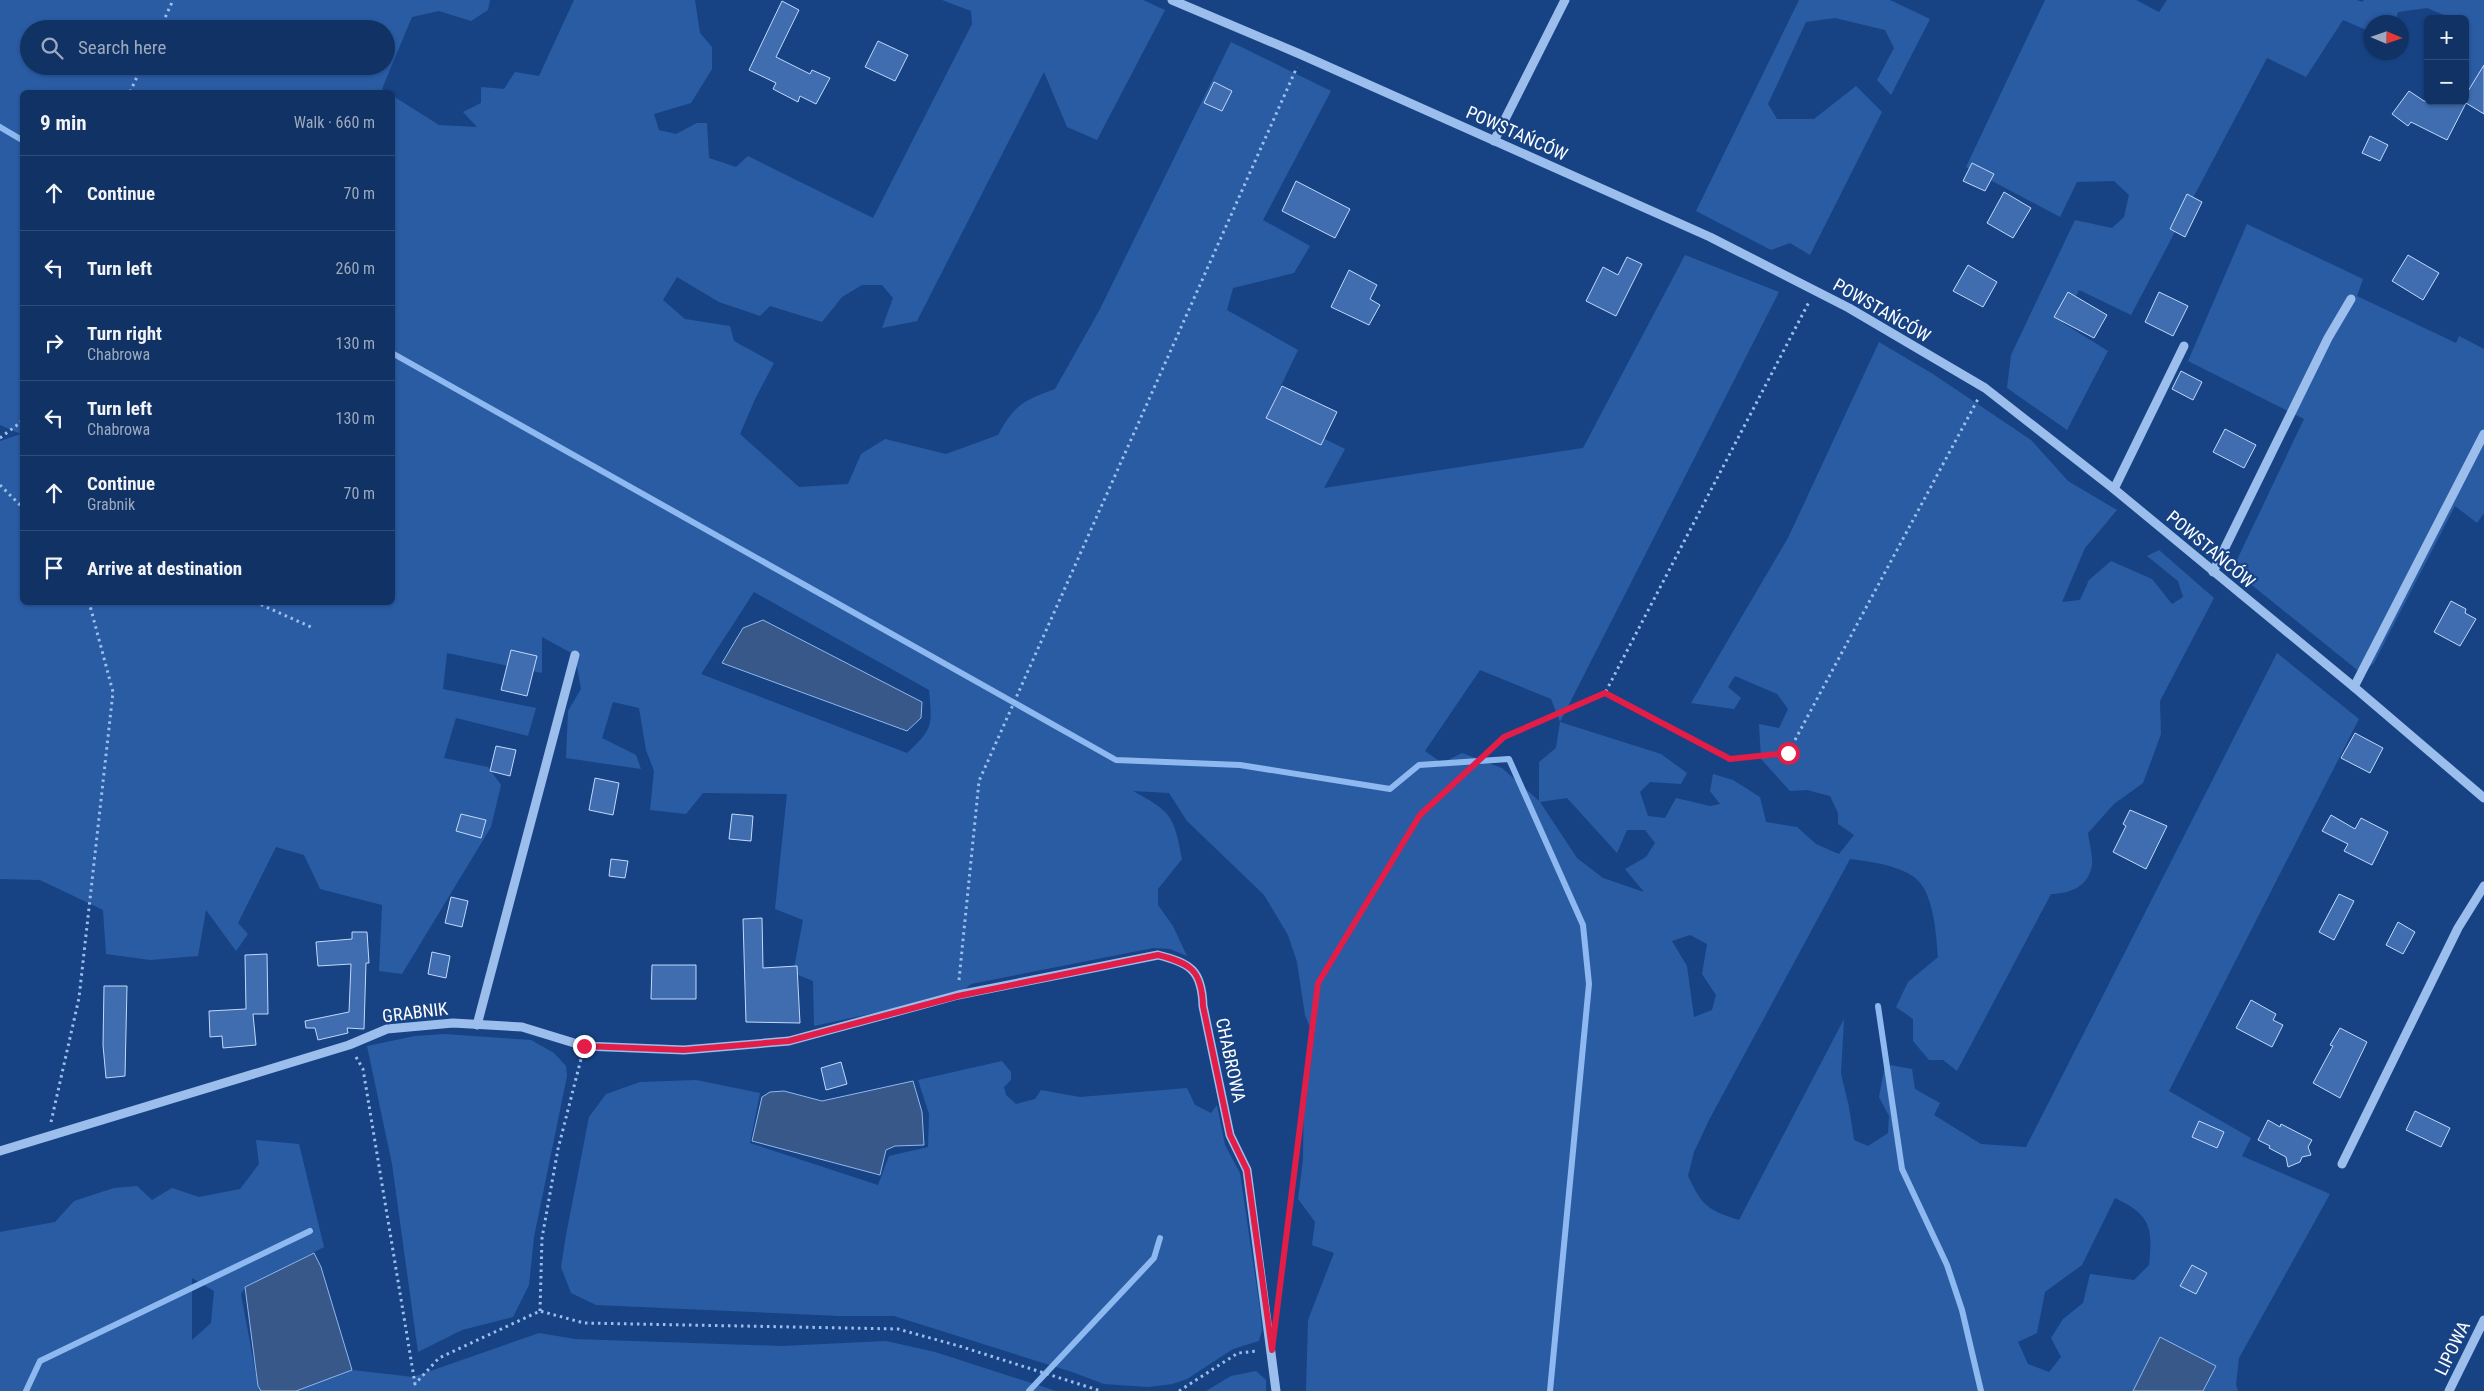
<!DOCTYPE html>
<html lang="en">
<head>
<meta charset="utf-8">
<style>
  :root { --surface:#113264; --page:#1e3e6d; --text:#f1f3f6; --muted:#9caabf; --line:#304d78 }
  body { margin:0; font-family:"Roboto Condensed",sans-serif; background:var(--page); color:var(--text) }
  .controls { position:absolute; right:15px; top:15px; display:grid; overflow:hidden; border-radius:8px; box-shadow:0 1px 4px #0004 }
  .controls button { width:45px; height:45px; display:grid; place-items:center; padding:0; border:0; border-bottom:1px solid var(--line); background:var(--surface); color:var(--text); font:25px sans-serif }
  .compass { position:absolute; left:2364px; top:15px; width:45px; height:45px; border-radius:50%; background:var(--surface); box-shadow:0 1px 4px #0004; rotate:92deg }
  .stop { position:absolute; width:15px; height:15px; margin:-11px; border:4px solid #e11d48; border-radius:50%; background:#fff }
  .stop.end { background:#e11d48; border-color:#fff; box-shadow:0 1px 5px #0008 }
  .list { margin:0; padding:0; list-style:none }
  h2 { display:flex; justify-content:space-between; align-items:center; height:65px; margin:0; padding:0 20px; font-size:21px }
  h2 small { font-size:16px; font-weight:400; color:var(--muted) }
  .list li { display:grid; grid-template-columns:32px 1fr auto; gap:15px; align-items:center; box-sizing:border-box; height:75px; padding:0 20px; border-top:1px solid var(--line) }
  .list b { display:block; font-size:19px; white-space:nowrap }
  .list p { margin:0; font-size:16px; white-space:nowrap; color:var(--muted) }
  .list em { font-size:16px; font-style:normal; color:var(--muted) }
  .icon { flex:none; width:28px; height:28px; fill:none; stroke:currentColor; stroke-width:2; stroke-linecap:round; stroke-linejoin:round }
  .map { position:relative; flex:none; width:2484px; height:1391px; overflow:hidden }
  .search { position:absolute; background:var(--surface); box-shadow:0 1px 4px #0004; left:20px; top:20px; width:375px; height:55px; display:flex; align-items:center; gap:12px; box-sizing:border-box; padding:0 18px; border-radius:28px; color:var(--muted); font-size:19px }
  .panel { position:absolute; background:var(--surface); box-shadow:0 1px 4px #0004; left:20px; top:90px; width:375px; height:515px; border-radius:8px }
  .map>svg:first-child { display:block }
  .green { fill:#2a5ca4; fill-rule:evenodd }
  .water { fill:#375888; stroke:#8eb8f0 }
  .lines { fill:none; stroke-linecap:round; stroke-linejoin:round }
  .stream { stroke:#8eb8f0; stroke-width:6 }
  .building { fill:#3f6daf; stroke:#c1d9fa }
  .path { stroke:#9cbeed; stroke-width:3; stroke-dasharray:2.5 4; stroke-linecap:butt }
  .minor { stroke:#9cbeed; stroke-width:9 }
  .route { stroke:#e11d48; stroke-width:6 }
  .labels { text-anchor:middle; dominant-baseline:central; stroke-width:4.5; stroke-linejoin:round; paint-order:stroke }
  .street-label { font-size:18px; fill:#fff; stroke:#174385 }
</style>
</head>
<body>
<div class="map">
<svg width="2484" height="1391" viewBox="0 0 2484 1391">
  <rect width="100%" height="100%" fill="#174385"/>
  <g class="green">
    <path d="M 0,0 L 490,0 L 488,10 L 471,21 L 439,11 L 412,17 L 382,89 L 386,92 L 22,92 L 22,602 L 392,602 L 393,96 L 439,125 L 477,127 L 463,112 L 481,103 L 481,87 L 504,89 L 515,72 L 539,76 L 574,0 L 695,0 L 700,33 L 712,47 L 712,69 L 691,103 L 654,114 L 659,130 L 676,134 L 697,123 L 707,123 L 709,158 L 736,167 L 748,156 L 873,218 L 972,24 L 971,11 L 942,0 L 1143,0 L 1165,10 L 1097,140 L 1067,127 L 1044,72 L 917,321 L 882,328 L 893,298 L 882,285 L 862,285 L 842,297 L 822,322 L 770,306 L 760,316 L 719,302 L 677,277 L 663,300 L 685,319 L 730,326 L 734,341 L 774,363 L 756,397 L 740,434 L 799,487 L 848,484 L 861,454 L 885,439 L 946,454 L 998,435 C 1014,405 1024,400 1055,389 L 1099,311 L 1231,42 L 1331,91 L 1263,220 L 1310,246 L 1294,273 L 1233,288 L 1227,310 L 1298,350 L 1269,411 L 1345,449 L 1324,488 L 1583,448 L 1685,255 L 1779,292 L 1560,722 L 1661,754 L 1687,773 L 1681,784 L 1650,782 L 1640,792 L 1648,816 L 1665,818 L 1676,798 L 1710,806 L 1720,804 L 1710,791 L 1713,774 L 1733,780 L 1760,797 L 1766,822 L 1797,827 L 1816,844 L 1839,854 L 1854,835 L 1838,824 L 1838,813 L 1830,796 L 1807,790 L 1790,791 L 1761,759 L 1759,724 L 1779,728 L 1788,709 L 1777,694 L 1735,676 L 1728,687 L 1741,698 L 1734,709 L 1691,703 L 1788,538 L 1879,342 L 1933,374 L 2031,440 L 2068,481 L 2117,510 L 2085,548 L 2062,602 L 2080,600 L 2089,580 L 2111,561 L 2152,579 L 2172,604 L 2183,597 L 2178,581 L 2147,556 L 2159,550 L 2214,598 L 2160,701 L 2161,734 L 2143,783 L 2114,804 L 2088,833 C 2089,842 2093,855 2092,865 C 2089,886 2070,894 2051,894 L 1957,1071 L 1943,1060 L 1929,1060 L 1913,1041 L 1913,1019 L 1896,1007 L 1908,982 L 1938,957 C 1936,934 1934,891 1914,877 C 1895,864 1871,862 1850,859 L 1709,1120 L 1694,1152 L 1688,1176 C 1702,1206 1708,1210 1739,1220 L 1844,1019 L 1841,1074 L 1849,1107 L 1854,1140 L 1868,1146 L 1888,1133 L 1889,1116 L 1879,1097 L 1885,1064 L 1912,1069 L 1915,1089 L 1940,1103 L 1934,1115 L 1981,1144 L 2026,1147 L 2277,653 L 2359,719 L 2169,1091 L 2251,1138 L 2242,1156 L 2330,1194 L 2239,1358 L 2236,1385 L 2238,1391 L 1306,1391 L 1308,1320 L 1334,1253 L 1312,1245 L 1315,1222 L 1298,1199 L 1303,1160 L 1304,1088 L 1314,1037 L 1305,1015 L 1297,962 L 1288,935 L 1264,895 L 1187,821 L 1169,793 L 1133,791 C 1172,812 1174,816 1182,859 L 1158,889 L 1158,905 L 1173,926 L 1187,956 L 1170,949 L 1153,948 L 971,984 L 958,995 L 814,1026 L 813,981 L 793,973 L 803,920 L 775,909 L 787,794 L 703,793 L 686,814 L 650,810 L 654,771 L 646,750 L 639,708 L 613,702 L 602,738 L 636,755 L 641,769 L 566,758 L 568,711 L 581,689 L 575,655 L 542,637 L 542,673 L 447,653 L 443,689 L 536,708 L 528,736 L 456,718 L 444,758 L 488,767 L 501,785 L 491,827 L 402,974 L 379,971 L 382,905 L 320,889 L 304,855 L 276,847 L 238,923 L 248,934 L 236,951 L 206,910 L 198,956 L 150,960 L 106,954 L 103,910 L 40,880 L 0,879 L 0,441 L 21,434 L 0,425 ZM 29,29 L 386,29 L 386,66 L 29,66 ZM 754,592 L 929,690 C 932,725 934,728 907,753 L 701,674 ZM 1480,670 L 1551,699 L 1560,722 L 1556,748 L 1539,762 L 1539,801 L 1502,768 L 1462,753 L 1442,763 L 1425,751 ZM 1567,798 L 1617,853 L 1627,830 L 1645,830 L 1655,843 L 1646,857 L 1625,869 L 1644,892 L 1603,878 L 1577,858 L 1540,802 ZM 1690,935 L 1707,944 L 1702,974 L 1716,995 L 1712,1010 L 1694,1017 L 1687,966 L 1672,941 ZM 2115,1198 C 2151,1215 2153,1228 2149,1265 L 2134,1280 L 2090,1274 L 2083,1303 L 2063,1319 L 2051,1338 L 2061,1357 L 2049,1372 L 2028,1364 L 2018,1342 L 2037,1333 L 2045,1292 L 2082,1265 Z"/>
    <path d="M 1799,0 L 1890,0 L 1930,19 L 1891,95 L 1877,80 L 1894,48 L 1885,30 L 1835,18 L 1806,22 L 1768,104 L 1777,119 L 1814,119 L 1856,86 L 1882,112 L 1810,255 L 1790,243 L 1771,250 L 1696,211 Z"/>
    <path d="M 2045,0 L 2136,0 L 2159,12 L 2167,0 L 2357,0 L 2362,2 L 2364,0 L 2484,0 L 2484,77 L 2465,100 L 2467,24 L 2465,19 L 2454,19 L 2427,8 L 2398,12 L 2395,22 L 2372,22 L 2371,32 L 2343,20 L 2306,77 L 2267,58 L 2131,315 L 2079,290 L 2063,323 L 2108,351 L 2067,430 L 2007,388 L 2011,355 L 2075,220 L 2112,228 L 2124,217 L 2129,195 L 2114,181 L 2077,182 L 2060,217 L 1966,167 Z"/>
    <path d="M 2247,224 L 2363,279 L 2357,296 L 2456,343 L 2459,336 L 2484,349 L 2484,513 L 2477,523 L 2455,506 L 2374,663 L 2361,673 L 2243,578 L 2236,562 L 2304,419 L 2188,361 Z"/>
    <path d="M 444,1034 L 531,1040 L 554,1053 L 566,1066 L 567,1076 L 534,1237 L 529,1285 L 513,1317 L 462,1330 L 418,1352 L 392,1164 L 367,1046 L 415,1036 Z"/>
    <path d="M 1002,1061 L 1011,1072 L 1011,1080 L 1004,1087 L 1006,1095 L 1016,1104 L 1035,1099 L 1041,1090 L 1080,1097 L 1187,1088 L 1195,1105 L 1211,1113 L 1217,1105 L 1225,1145 L 1240,1173 L 1260,1309 L 1262,1330 L 1259,1341 L 1233,1349 L 1187,1379 L 1172,1384 L 1148,1387 L 1104,1384 L 1072,1372 L 894,1316 L 839,1316 L 596,1305 L 571,1293 L 561,1267 L 566,1235 L 589,1117 L 606,1094 L 640,1082 L 696,1080 L 760,1093 L 750,1143 L 878,1185 L 889,1156 L 928,1147 L 929,1114 L 918,1080 Z"/>
    <path d="M 256,1140 L 299,1144 L 324,1247 L 246,1287 L 241,1294 L 258,1386 L 261,1391 L 0,1391 L 0,1232 L 55,1222 L 74,1201 L 114,1188 L 137,1186 L 152,1200 L 172,1188 L 199,1197 L 240,1189 L 259,1164 ZM 192,1278 L 214,1291 L 211,1323 L 192,1340 Z"/>
    <path d="M 539,1333 L 575,1339 L 782,1346 L 886,1341 L 935,1352 L 1056,1391 L 296,1391 L 352,1370 L 413,1377 Z"/>
    <path d="M 1256,1371 L 1266,1380 L 1266,1391 L 1206,1391 L 1231,1376 Z"/>
  </g>
  <g class="water">
    <path d="M 763,620 L 922,702 L 921,718 L 907,731 L 722,663 L 743,628 Z"/>
    <path d="M 913,1081 L 922,1112 L 924,1145 L 895,1146 L 886,1150 L 880,1175 L 752,1141 L 762,1097 L 770,1092 L 784,1091 L 822,1101 Z"/>
    <path d="M 314,1253 L 321,1267 L 352,1370 L 296,1391 L 261,1391 L 258,1386 L 245,1287 Z"/>
    <path d="M 2160,1337 L 2216,1366 L 2203,1391 L 2133,1391 Z"/>
  </g>
  <g class="lines">
    <g class="stream">
      <path d="M 0,127 L 22,140"/>
      <path d="M 392,353 L 1116,760 L 1240,765 L 1390,789 L 1419,765 L 1509,759 L 1583,925 L 1589,984 L 1550,1391"/>
      <path d="M 1878,1006 L 1902,1169 L 1947,1265 L 1962,1310 L 1981,1391"/>
      <path d="M 26,1391 L 40,1361 L 310,1231"/>
      <path d="M 1029,1391 L 1154,1258 L 1160,1238"/>
    </g>
  </g>
  <g class="building">
    <path d="M 782,1 L 799,10 L 776,57 L 810,74 L 812,70 L 830,78 L 816,104 L 800,96 L 798,102 L 773,89 L 776,83 L 749,70 Z"/>
    <path d="M 878,41 L 908,55 L 895,81 L 865,67 Z"/>
    <path d="M 2484,65 L 2484,114 L 2466,103 L 2447,140 L 2411,122 L 2408,126 L 2392,114 L 2409,91 L 2424,101 L 2465,101 L 2465,96 Z"/>
    <path d="M 1214,82 L 1232,91 L 1222,111 L 1204,103 Z"/>
    <path d="M 2370,136 L 2388,145 L 2380,161 L 2362,153 Z"/>
    <path d="M 1972,163 L 1994,174 L 1985,191 L 1963,181 Z"/>
    <path d="M 1296,181 L 1350,209 L 1335,238 L 1282,211 Z"/>
    <path d="M 2004,192 L 2031,208 L 2013,238 L 1987,223 Z"/>
    <path d="M 2187,194 L 2202,202 L 2185,237 L 2170,229 Z"/>
    <path d="M 2408,255 L 2439,273 L 2423,300 L 2392,281 Z"/>
    <path d="M 1627,257 L 1642,264 L 1616,316 L 1586,301 L 1603,267 L 1618,275 Z"/>
    <path d="M 1968,265 L 1997,282 L 1983,307 L 1953,291 Z"/>
    <path d="M 1349,270 L 1377,285 L 1370,299 L 1380,305 L 1369,325 L 1331,307 Z"/>
    <path d="M 2068,292 L 2107,315 L 2094,338 L 2054,317 Z"/>
    <path d="M 2159,292 L 2188,306 L 2173,336 L 2145,322 Z"/>
    <path d="M 2181,371 L 2202,382 L 2193,400 L 2172,389 Z"/>
    <path d="M 1282,386 L 1337,412 L 1321,445 L 1266,418 Z"/>
    <path d="M 2225,429 L 2256,445 L 2244,468 L 2213,452 Z"/>
    <path d="M 2451,601 L 2466,609 L 2465,613 L 2476,619 L 2460,646 L 2434,632 Z"/>
    <path d="M 511,650 L 537,656 L 527,696 L 501,690 Z"/>
    <path d="M 2355,733 L 2383,748 L 2370,773 L 2341,758 Z"/>
    <path d="M 496,746 L 516,750 L 510,776 L 490,771 Z"/>
    <path d="M 595,778 L 619,783 L 613,815 L 589,810 Z"/>
    <path d="M 2130,810 L 2167,826 L 2146,869 L 2113,852 L 2126,826 L 2123,824 Z"/>
    <path d="M 461,814 L 486,820 L 481,838 L 456,831 Z"/>
    <path d="M 732,814 L 753,816 L 751,841 L 729,839 Z"/>
    <path d="M 2331,815 L 2355,829 L 2361,818 L 2388,832 L 2372,865 L 2344,851 L 2348,844 L 2322,831 Z"/>
    <path d="M 611,859 L 628,861 L 625,878 L 609,876 Z"/>
    <path d="M 2339,894 L 2354,901 L 2334,940 L 2319,932 Z"/>
    <path d="M 451,897 L 468,901 L 462,927 L 445,923 Z"/>
    <path d="M 762,918 L 763,968 L 797,966 L 800,1023 L 746,1022 L 743,919 Z"/>
    <path d="M 2398,922 L 2415,932 L 2403,954 L 2386,945 Z"/>
    <path d="M 352,932 L 367,932 L 369,963 L 366,963 L 364,1029 L 347,1028 L 348,1033 L 318,1040 L 315,1028 L 306,1028 L 305,1021 L 349,1012 L 351,964 L 318,966 L 316,942 L 352,939 Z"/>
    <path d="M 432,952 L 450,956 L 446,978 L 428,974 Z"/>
    <path d="M 267,954 L 268,1014 L 253,1014 L 256,1045 L 223,1048 L 222,1036 L 210,1037 L 209,1011 L 246,1009 L 245,955 Z"/>
    <path d="M 652,965 L 696,965 L 696,999 L 651,999 Z"/>
    <path d="M 104,986 L 127,986 L 125,1076 L 106,1078 L 103,1045 Z"/>
    <path d="M 2251,1000 L 2276,1014 L 2273,1020 L 2283,1025 L 2272,1047 L 2236,1028 Z"/>
    <path d="M 2340,1028 L 2367,1042 L 2340,1098 L 2313,1083 L 2333,1046 L 2330,1045 Z"/>
    <path d="M 841,1062 L 847,1084 L 826,1090 L 821,1068 Z"/>
    <path d="M 2415,1111 L 2450,1128 L 2441,1147 L 2406,1130 Z"/>
    <path d="M 2268,1120 L 2280,1127 L 2281,1124 L 2312,1140 L 2308,1147 L 2311,1155 L 2302,1157 L 2300,1162 L 2288,1167 L 2286,1157 L 2269,1148 L 2270,1146 L 2258,1140 Z"/>
    <path d="M 2199,1121 L 2224,1132 L 2217,1148 L 2192,1137 Z"/>
    <path d="M 2192,1265 L 2207,1273 L 2196,1294 L 2180,1286 Z"/>
  </g>
  <g class="lines">
    <g class="path">
      <path d="M 160,29 L 173,0"/>
      <path d="M 130,92 L 142,66"/>
      <path d="M 0,438 L 21,422 L 22,415"/>
      <path d="M 0,485 L 22,507"/>
      <path d="M 255,602 L 311,627"/>
      <path d="M 1605,693 L 1730,759 L 1788,753 L 1978,399"/>
      <path d="M 959,980 L 979,781 L 1297,67"/>
      <path d="M 356,1057 L 363,1069 L 415,1384 L 439,1358 L 540,1311 L 584,1323 L 898,1329 L 959,1346 L 1101,1391"/>
      <path d="M 51,1122 L 79,998 L 113,692 L 89,602"/>
      <path d="M 1279,1293 L 1319,983 L 1421,815 L 1504,737 L 1605,693 L 1809,302"/>
      <path d="M 540,1311 L 542,1238 L 558,1149 L 581,1059"/>
      <path d="M 1179,1391 L 1238,1353 L 1258,1351"/>
    </g>
    <g class="minor">
      <path d="M 1172,0 L 1302,55 L 1710,237 L 1849,308 L 1985,388 L 2114,489 L 2354,687 L 2484,798"/>
      <path d="M 1494,141 L 1565,0"/>
      <path d="M 2114,489 L 2184,346"/>
      <path d="M 2213,572 L 2328,338 L 2351,299"/>
      <path d="M 2354,687 L 2484,434"/>
      <path d="M 477,1025 L 575,655"/>
      <path d="M 0,1151 L 349,1045 L 387,1029 L 453,1023 L 522,1027 L 584,1046 L 684,1050 L 789,1041 L 958,995 L 1158,955 C 1190,963 1202,970 1203,1006 L 1230,1135 L 1247,1170 L 1276,1391"/>
      <path d="M 2342,1164 L 2458,928 L 2484,886"/>
      <path d="M 2449,1391 L 2484,1320"/>
    </g>
  </g>
  <g class="lines">
    <path class="route" d="M 584,1046 L 684,1050 L 789,1041 L 958,996 L 1158,955 C 1190,963 1202,970 1203,1006 L 1230,1135 L 1247,1170 L 1272,1350 L 1318,983 L 1420,815 L 1504,737 L 1605,693 L 1730,759 L 1788,753"/>
  </g>
  <g class="labels">
    <g class="street-label">
      <text transform="translate(1517 133) rotate(24)">POWSTAŃCÓW</text>
      <text transform="translate(1882 310) rotate(30)">POWSTAŃCÓW</text>
      <text transform="translate(2211 549) rotate(40)">POWSTAŃCÓW</text>
      <text transform="translate(415 1012) rotate(-7)">GRABNIK</text>
      <text transform="translate(1231 1060) rotate(78)">CHABROWA</text>
      <text transform="translate(2452 1348) rotate(-64)">LIPOWA</text>
    </g>
  </g>
</svg>
<div class="controls">
<button>+</button>
<button>−</button>
</div>
<svg class="compass" viewBox="-18 -18 36 36"><path d="M0-13l5 13h-10z" fill="#e53935"/><path d="M0 13l5-13h-10z" fill="#9caabf"/></svg>
<div class="stop" style="left:1788px;top:753px"></div>
<div class="stop end" style="left:584px;top:1046px"></div>
<div class="search"><svg class="icon" aria-label="search" viewBox="0 0 24 24"><circle cx="10" cy="10" r="6"/><path d="M15 15l6 6"/></svg>Search here</div>
<section class="panel">
<h2>9 min<small>Walk · 660 m</small></h2>
<ul class="list">
<li><svg class="icon" aria-label="ahead" viewBox="0 0 24 24"><path d="M12 20V5M6 11l6-6 6 6"/></svg><div><b>Continue</b></div><em>70 m</em></li>
<li><svg class="icon" aria-label="left" viewBox="0 0 24 24"><path d="M17 20v-9H6M10 6l-5 5 5 5"/></svg><div><b>Turn left</b></div><em>260 m</em></li>
<li><svg class="icon" aria-label="right" viewBox="0 0 24 24"><path d="M7 20v-9h11M14 6l5 5-5 5"/></svg><div><b>Turn right</b><p>Chabrowa</p></div><em>130 m</em></li>
<li><svg class="icon" aria-label="left" viewBox="0 0 24 24"><path d="M17 20v-9H6M10 6l-5 5 5 5"/></svg><div><b>Turn left</b><p>Chabrowa</p></div><em>130 m</em></li>
<li><svg class="icon" aria-label="ahead" viewBox="0 0 24 24"><path d="M12 20V5M6 11l6-6 6 6"/></svg><div><b>Continue</b><p>Grabnik</p></div><em>70 m</em></li>
<li><svg class="icon" aria-label="arrive" viewBox="0 0 24 24"><path d="M6 21V4h12l-3 4 3 4H6"/></svg><div><b>Arrive at destination</b></div></li>
</ul>
</section>
</div>
</body>
</html>
